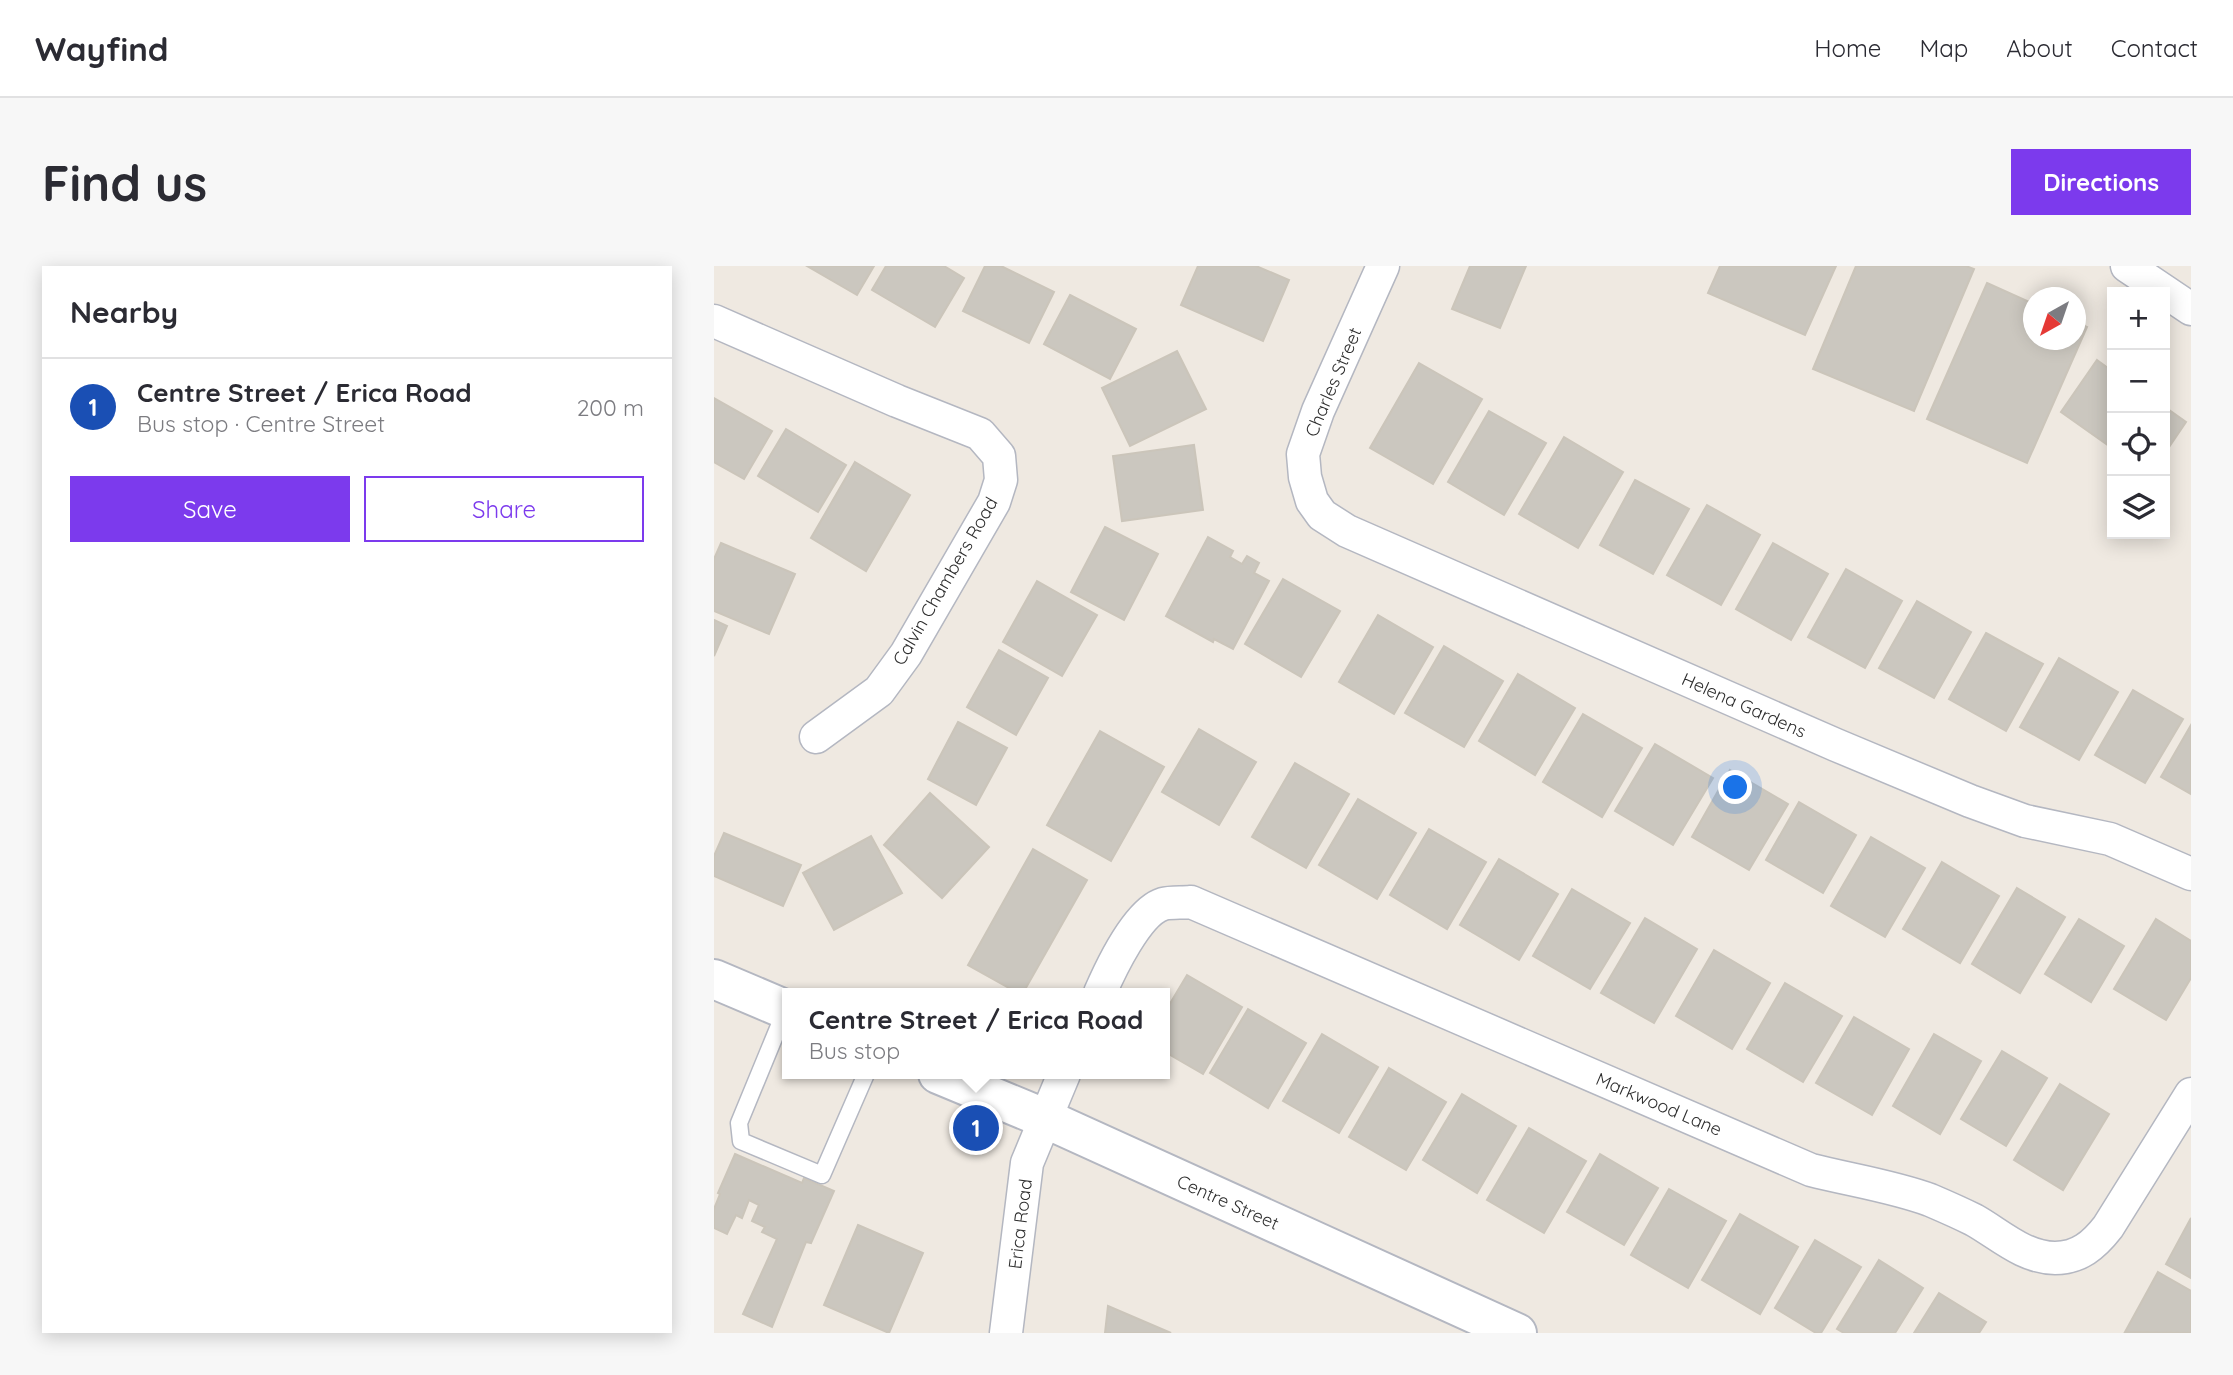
<!DOCTYPE html>
<html lang="en">
<head>
<meta charset="utf-8">
<style>
  :root { --surface:#fff; --page:#f7f7f7; --text:#2b2b33; --muted:#7c7c81; --line:#e1e1e2; --accent:#7c3aed }
  body { margin:0; font-family:Quicksand,sans-serif; background:var(--page); color:var(--text) }
  .controls { position:absolute; right:21px; top:21px; display:grid; overflow:hidden; border-radius:0px; box-shadow:0 4px 18px #0003 }
  .controls button { width:63px; height:63px; display:grid; place-items:center; padding:0; border:0; border-bottom:2px solid var(--line); background:var(--surface); color:var(--text); font:35px sans-serif }
  .compass { position:absolute; left:1309px; top:21px; width:63px; height:63px; border-radius:50%; background:var(--surface); box-shadow:0 4px 18px #0003; rotate:220deg }
  .you { position:absolute; left:1022px; top:522px; width:24px; height:24px; margin:-18px; border:5px solid #fff; border-radius:50%; background:#1a73e8; box-shadow:0 0 0 10px #1a73e833 }
  .badge { display:grid; place-items:center; width:46px; height:46px; border-radius:50%; background:var(--accent); color:#fff; font-size:23px; font-weight:700 }
  .pin { position:absolute; translate:-50% -50%; border:4px solid #fff; box-shadow:0 2px 7px #0006 }
  .popup { position:absolute; left:68px; top:722px; width:388px; height:91px; box-sizing:border-box; display:grid; place-content:center; border-radius:0px; background:var(--surface); filter:drop-shadow(0 2px 5px #0005); font-size:23px; white-space:nowrap; color:var(--muted) }
  .popup b { font-size:26px; color:var(--text) }
  .popup::after { content:''; position:absolute; left:50%; top:100%; margin-left:-14px; border:14px solid transparent; border-top-color:var(--surface) }
  .list { margin:0; padding:0; list-style:none }
  h2 { display:flex; justify-content:space-between; align-items:center; height:91px; margin:0; padding:0 28px; font-size:30px }
  h2 small { font-size:23px; font-weight:400; color:var(--muted) }
  .list li { display:grid; grid-template-columns:46px 1fr auto; gap:21px; align-items:center; box-sizing:border-box; height:98px; padding:0 28px; border-top:2px solid var(--line) }
  .list b { display:block; font-size:26px; white-space:nowrap }
  .list p { margin:0; font-size:23px; white-space:nowrap; color:var(--muted) }
  .list em { font-size:23px; font-style:normal; color:var(--muted) }
  .actions { display:flex; gap:14px; padding:21px 28px }
  .actions a { flex:1; padding:16px 0; border:2px solid var(--accent); border-radius:0px; text-align:center; font-size:24px; color:var(--accent) }
  .actions .main { background:var(--accent); color:#fff }
  .icon { flex:none; width:38px; height:38px; fill:none; stroke:currentColor; stroke-width:2; stroke-linecap:round; stroke-linejoin:round }
  .map { position:relative; flex:none; width:1477px; height:1067px; overflow:hidden; border-radius:0px }
  header { display:flex; align-items:center; gap:42px; box-sizing:border-box; height:98px; padding:0 35px; background:var(--surface); border-bottom:2px solid var(--line) }
  header strong { font-size:33px }
  nav { display:flex; gap:38px; margin-inline-start:auto; font-size:24px }
  .intro { display:flex; align-items:center; justify-content:space-between; box-sizing:border-box; height:168px; padding:0 42px }
  h1 { margin:0; font-size:49px }
  .button { padding:18px 32px; border-radius:0px; background:var(--accent); color:#fff; font-size:24px; font-weight:700 }
  main { display:flex; gap:42px; padding:0 42px }
  aside { flex:1; background:var(--surface); border-radius:0px; box-shadow:0 4px 18px #0003 }
  .map>svg:first-child { display:block }
  .building { fill:#cbc7bf; stroke:#cbc5ba; stroke-width:2 }
  .lines { fill:none; stroke-linecap:round; stroke-linejoin:round }
  .service-casing { stroke:#b4b7c1; stroke-width:19 }
  .minor-casing { stroke:#b4b7c1; stroke-width:35 }
  .secondary-casing { stroke:#b4b7c1; stroke-width:42 }
  .service { stroke:#fff; stroke-width:16 }
  .minor { stroke:#fff; stroke-width:32 }
  .secondary { stroke:#fff; stroke-width:38 }
  .labels { text-anchor:middle; dominant-baseline:central; stroke-width:5; stroke-linejoin:round; paint-order:stroke }
  .street-label { font-size:18px; fill:#2e2e2e; stroke:#fff }
</style>
</head>
<body>
<header>
<strong>Wayfind</strong>
<nav><a>Home</a><a>Map</a><a>About</a><a>Contact</a></nav>
</header>
<div class="intro"><h1>Find us</h1><a class="button">Directions</a></div>
<main>
<aside>
<h2>Nearby<small></small></h2>
<ul class="list">
<li><span class="badge" style="background:#1a4fb4">1</span><div><b>Centre Street / Erica Road</b><p>Bus stop · Centre Street</p></div><em>200 m</em></li>
</ul>
<div class="actions"><a class="main">Save</a><a>Share</a></div>
</aside>
<div class="map">
<svg width="1477" height="1067" viewBox="0 0 1477 1067">
  <rect width="100%" height="100%" fill="#efe9e1"/>
  <g class="building">
    <path d="M 93,0 L 160,0 L 143,29 Z"/>
    <path d="M 172,0 L 230,0 L 250,12 L 221,61 L 158,24 Z"/>
    <path d="M 271,0 L 287,0 L 340,26 L 315,77 L 249,45 Z"/>
    <path d="M 484,0 L 542,0 L 575,14 L 549,75 L 467,39 Z"/>
    <path d="M 756,0 L 812,0 L 786,62 L 738,43 Z"/>
    <path d="M 1006,0 L 1122,0 L 1091,69 L 994,27 Z"/>
    <path d="M 1142,0 L 1252,0 L 1260,3 L 1200,145 L 1099,103 Z"/>
    <path d="M 1273,17 L 1320,38 L 1320,74 L 1362,74 L 1362,56 L 1373,61 L 1313,197 L 1213,153 Z"/>
    <path d="M 356,29 L 422,63 L 396,113 L 330,78 Z"/>
    <path d="M 463,85 L 492,143 L 416,180 L 388,122 Z"/>
    <path d="M 1383,94 L 1398,105 L 1398,182 L 1347,146 Z"/>
    <path d="M 705,97 L 768,133 L 719,218 L 656,182 Z"/>
    <path d="M 0,132 L 58,165 L 30,213 L 0,196 Z"/>
    <path d="M 1451,141 L 1472,156 L 1451,187 Z"/>
    <path d="M 775,145 L 832,177 L 790,249 L 734,216 Z"/>
    <path d="M 72,163 L 132,199 L 104,246 L 44,210 Z"/>
    <path d="M 850,171 L 909,206 L 864,282 L 805,248 Z"/>
    <path d="M 480,179 L 489,244 L 408,255 L 399,190 Z"/>
    <path d="M 141,196 L 196,229 L 152,305 L 97,272 Z"/>
    <path d="M 921,214 L 975,243 L 939,308 L 886,279 Z"/>
    <path d="M 993,239 L 1046,269 L 1007,339 L 953,309 Z"/>
    <path d="M 391,261 L 444,288 L 410,354 L 357,326 Z"/>
    <path d="M 494,271 L 519,285 L 516,291 L 528,298 L 533,290 L 545,297 L 540,307 L 555,315 L 519,383 L 500,373 L 499,376 L 452,350 Z"/>
    <path d="M 7,277 L 81,308 L 55,368 L 0,345 L 0,293 Z"/>
    <path d="M 1059,277 L 1114,308 L 1077,374 L 1022,343 Z"/>
    <path d="M 1132,303 L 1188,335 L 1151,402 L 1094,371 Z"/>
    <path d="M 569,313 L 626,345 L 587,411 L 531,378 Z"/>
    <path d="M 323,315 L 383,349 L 348,410 L 289,376 Z"/>
    <path d="M 1203,335 L 1257,366 L 1220,432 L 1165,402 Z"/>
    <path d="M 664,349 L 719,381 L 680,448 L 625,416 Z"/>
    <path d="M 0,354 L 13,360 L 0,390 Z"/>
    <path d="M 1272,367 L 1329,398 L 1292,465 L 1235,433 Z"/>
    <path d="M 730,380 L 789,415 L 750,481 L 691,447 Z"/>
    <path d="M 285,384 L 334,412 L 302,469 L 253,441 Z"/>
    <path d="M 1345,392 L 1404,426 L 1365,494 L 1306,461 Z"/>
    <path d="M 804,408 L 861,442 L 821,509 L 765,475 Z"/>
    <path d="M 1419,424 L 1469,453 L 1431,517 L 1381,489 Z"/>
    <path d="M 869,448 L 928,482 L 888,551 L 829,516 Z"/>
    <path d="M 244,456 L 293,482 L 262,539 L 214,513 Z"/>
    <path d="M 1477,459 L 1477,528 L 1447,511 Z"/>
    <path d="M 485,463 L 542,496 L 505,559 L 448,526 Z"/>
    <path d="M 386,465 L 450,501 L 397,595 L 333,559 Z"/>
    <path d="M 941,478 L 999,512 L 959,579 L 901,545 Z"/>
    <path d="M 581,497 L 635,528 L 592,602 L 538,571 Z"/>
    <path d="M 1016,504 L 1074,538 L 1035,604 L 978,571 Z"/>
    <path d="M 216,527 L 275,581 L 228,632 L 170,579 Z"/>
    <path d="M 644,533 L 702,567 L 663,633 L 605,599 Z"/>
    <path d="M 1085,536 L 1142,569 L 1109,627 L 1052,594 Z"/>
    <path d="M 715,563 L 772,596 L 733,663 L 676,629 Z"/>
    <path d="M 10,567 L 87,599 L 69,640 L 0,610 L 0,590 Z"/>
    <path d="M 157,570 L 188,627 L 120,664 L 89,607 Z"/>
    <path d="M 1157,571 L 1211,602 L 1171,671 L 1117,640 Z"/>
    <path d="M 319,583 L 373,614 L 309,727 L 304,727 L 254,699 Z"/>
    <path d="M 785,593 L 844,628 L 805,694 L 746,659 Z"/>
    <path d="M 1228,596 L 1285,630 L 1246,697 L 1189,663 Z"/>
    <path d="M 1303,622 L 1351,651 L 1306,727 L 1258,698 Z"/>
    <path d="M 858,623 L 916,657 L 876,723 L 819,690 Z"/>
    <path d="M 931,652 L 983,683 L 940,757 L 887,727 Z"/>
    <path d="M 1365,653 L 1410,680 L 1377,736 L 1331,708 Z"/>
    <path d="M 1442,653 L 1477,675 L 1477,712 L 1452,754 L 1400,723 Z"/>
    <path d="M 1000,684 L 1056,717 L 1018,783 L 962,750 Z"/>
    <path d="M 473,709 L 528,741 L 489,808 L 451,786 L 451,746 Z"/>
    <path d="M 1071,717 L 1128,750 L 1089,816 L 1033,783 Z"/>
    <path d="M 534,743 L 592,777 L 554,842 L 496,807 Z"/>
    <path d="M 1140,751 L 1195,783 L 1158,849 L 1102,817 Z"/>
    <path d="M 608,768 L 664,801 L 625,867 L 569,835 Z"/>
    <path d="M 1220,768 L 1267,795 L 1226,868 L 1179,840 Z"/>
    <path d="M 1288,785 L 1333,812 L 1292,880 L 1247,853 Z"/>
    <path d="M 675,802 L 732,836 L 692,904 L 635,871 Z"/>
    <path d="M 1346,818 L 1395,848 L 1349,924 L 1300,894 Z"/>
    <path d="M 748,828 L 802,860 L 763,927 L 709,894 Z"/>
    <path d="M 815,862 L 872,895 L 830,967 L 773,934 Z"/>
    <path d="M 21,888 L 88,917 L 90,912 L 120,925 L 97,977 L 92,976 L 58,1061 L 29,1048 L 63,973 L 48,966 L 51,961 L 38,955 L 45,939 L 35,934 L 28,952 L 22,949 L 13,968 L 0,962 L 0,943 L 6,928 L 4,927 Z"/>
    <path d="M 886,888 L 944,922 L 910,979 L 853,946 Z"/>
    <path d="M 955,923 L 1012,955 L 974,1022 L 917,989 Z"/>
    <path d="M 1026,948 L 1084,981 L 1046,1048 L 988,1014 Z"/>
    <path d="M 1477,952 L 1477,1012 L 1452,998 Z"/>
    <path d="M 144,959 L 209,987 L 175,1067 L 110,1039 Z"/>
    <path d="M 1101,974 L 1147,1001 L 1107,1067 L 1102,1067 L 1061,1042 Z"/>
    <path d="M 1165,994 L 1209,1022 L 1181,1067 L 1130,1067 L 1123,1063 Z"/>
    <path d="M 1444,1006 L 1477,1025 L 1477,1067 L 1411,1066 Z"/>
    <path d="M 1225,1027 L 1272,1056 L 1265,1067 L 1200,1067 Z"/>
    <path d="M 394,1040 L 457,1067 L 391,1067 Z"/>
  </g>
  <g class="lines">
    <defs>
      <path id="service" d="M 72,743 L 25,857 L 27,875 L 108,909 L 152,808"/>
      <g id="minor">
        <path d="M 669,0 L 604,145 L 589,188 L 591,211 L 598,235 L 608,249 L 633,265 L 1122,479 L 1256,535 L 1311,555 L 1396,573 L 1477,608"/>
        <path d="M 1413,0 L 1477,43"/>
        <path d="M 0,55 L 183,135 L 266,168 L 285,190 L 287,214 L 280,236 L 192,388 L 165,425 L 102,471"/>
        <path d="M 386,727 C 396,704 423,646 449,638 C 457,636 468,637 477,636 L 1097,904 C 1136,914 1178,920 1216,934 C 1230,940 1246,947 1260,954 C 1285,968 1310,992 1341,992 C 1365,992 1380,979 1394,961 L 1477,828"/>
        <path d="M 292,1067 L 313,897 L 350,808"/>
      </g>
      <g id="secondary">
        <path d="M 0,713 L 73,744"/>
        <path d="M 224,808 L 330,852 L 803,1067"/>
      </g>
    </defs>
    <use href="#service" class="service-casing"/>
    <use href="#minor" class="minor-casing"/>
    <use href="#secondary" class="secondary-casing"/>
    <use href="#service" class="service"/>
    <use href="#minor" class="minor"/>
    <use href="#secondary" class="secondary"/>
  </g>
  <g class="labels">
    <g class="street-label">
      <text transform="translate(619 116) rotate(-67)">Charles Street</text>
      <text transform="translate(231 315) rotate(-60)">Calvin Chambers Road</text>
      <text transform="translate(1030 439) rotate(24)">Helena Gardens</text>
      <text transform="translate(945 838) rotate(23)">Markwood Lane</text>
      <text transform="translate(514 936) rotate(24)">Centre Street</text>
      <text transform="translate(306 958) rotate(-83)">Erica Road</text>
    </g>
  </g>
</svg>
<div class="controls">
<button>+</button>
<button>−</button>
<button><svg class="icon" aria-label="locate" viewBox="0 0 24 24"><circle cx="12" cy="12" r="6"/><path d="M12 2v4M12 18v4M2 12h4M18 12h4"/></svg></button>
<button><svg class="icon" aria-label="layers" viewBox="0 0 24 24"><path d="M12 4l9 5-9 5-9-5zM3 14l9 5 9-5"/></svg></button>
</div>
<svg class="compass" viewBox="-18 -18 36 36"><path d="M0-13l5 13h-10z" fill="#e53935"/><path d="M0 13l5-13h-10z" fill="#7c7c81"/></svg>
<div class="you"></div>
<div class="pin badge" style="left:262px;top:862px;background:#1a4fb4">1</div>
<div class="popup"><b>Centre Street / Erica Road</b>Bus stop</div>
</div>
</main>
</body>
</html>
